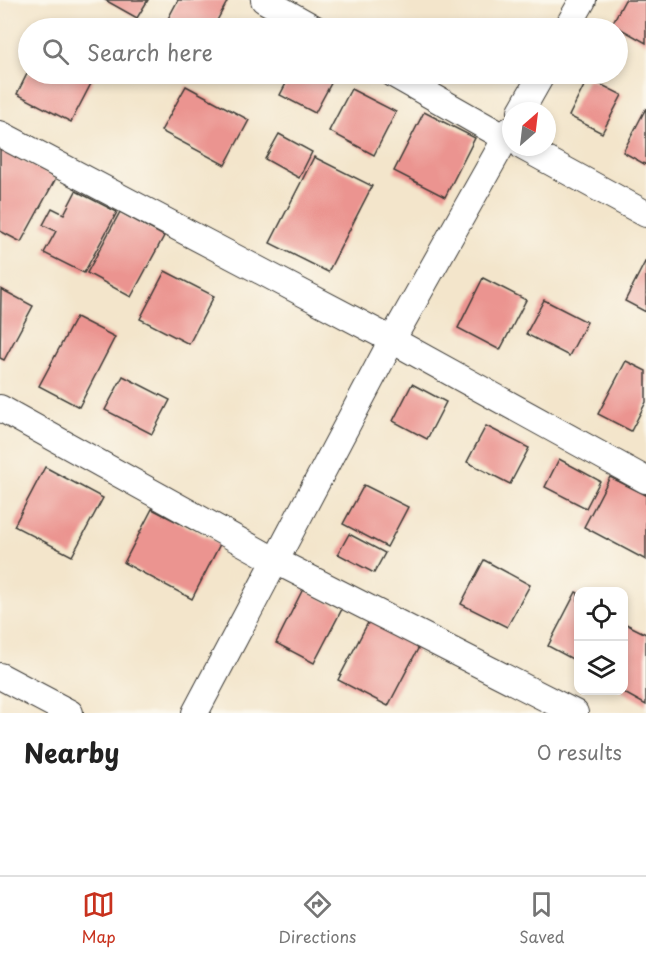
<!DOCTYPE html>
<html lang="en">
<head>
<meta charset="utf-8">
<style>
  :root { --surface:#fff; --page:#f6f6f6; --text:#222; --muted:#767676; --line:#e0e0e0; --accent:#c8321e }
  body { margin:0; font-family:"Playpen Sans",sans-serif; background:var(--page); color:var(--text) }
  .controls { position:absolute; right:18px; bottom:18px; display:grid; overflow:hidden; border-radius:12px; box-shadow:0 3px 9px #0003 }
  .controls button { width:54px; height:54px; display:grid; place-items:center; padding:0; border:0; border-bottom:2px solid var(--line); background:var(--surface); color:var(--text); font:30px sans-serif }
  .compass { position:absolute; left:502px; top:102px; width:54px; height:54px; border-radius:50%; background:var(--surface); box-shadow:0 3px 9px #0003; rotate:28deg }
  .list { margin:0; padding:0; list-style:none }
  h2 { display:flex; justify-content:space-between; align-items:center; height:78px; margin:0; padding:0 24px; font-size:26px }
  h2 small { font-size:20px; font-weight:400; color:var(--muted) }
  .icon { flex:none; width:33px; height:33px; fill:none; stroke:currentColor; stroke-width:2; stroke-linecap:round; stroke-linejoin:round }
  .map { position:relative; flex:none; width:646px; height:713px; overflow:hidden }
  .search { position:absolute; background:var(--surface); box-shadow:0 3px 9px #0003; left:18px; right:18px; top:18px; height:66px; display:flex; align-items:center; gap:15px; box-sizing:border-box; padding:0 21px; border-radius:33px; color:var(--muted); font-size:22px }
  .sheet { height:162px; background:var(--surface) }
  nav { display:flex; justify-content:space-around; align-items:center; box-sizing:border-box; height:84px; border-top:2px solid var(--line); background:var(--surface); font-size:16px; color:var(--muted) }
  nav a { display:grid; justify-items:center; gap:3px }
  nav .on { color:var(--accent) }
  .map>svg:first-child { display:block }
  .building { fill:#eb9490 }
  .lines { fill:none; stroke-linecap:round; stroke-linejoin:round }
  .street-casing { stroke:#3c3a36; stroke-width:28 }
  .street { stroke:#fff; stroke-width:26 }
</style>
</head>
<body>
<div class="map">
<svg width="646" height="713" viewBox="0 0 646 713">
  <rect width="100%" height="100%" fill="#fbf7ec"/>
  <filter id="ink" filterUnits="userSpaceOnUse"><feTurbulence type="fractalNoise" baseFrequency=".0167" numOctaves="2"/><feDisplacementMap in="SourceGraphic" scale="12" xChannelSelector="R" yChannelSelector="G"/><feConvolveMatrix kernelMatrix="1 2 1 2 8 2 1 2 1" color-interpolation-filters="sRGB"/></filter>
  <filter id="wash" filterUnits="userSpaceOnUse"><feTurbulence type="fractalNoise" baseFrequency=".008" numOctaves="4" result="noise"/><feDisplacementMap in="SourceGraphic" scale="24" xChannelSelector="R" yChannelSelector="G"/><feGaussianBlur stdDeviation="1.35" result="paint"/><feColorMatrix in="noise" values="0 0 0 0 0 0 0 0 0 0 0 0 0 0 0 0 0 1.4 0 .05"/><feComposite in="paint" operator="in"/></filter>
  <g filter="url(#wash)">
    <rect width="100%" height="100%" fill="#f3e5cb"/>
    <g id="blocks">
      <g class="building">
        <path d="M 105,0 L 148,0 L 137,18 Z"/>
        <path d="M 178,0 L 228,0 L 213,28 L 163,28 Z"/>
        <path d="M 625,0 L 646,0 L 646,43 L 612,24 Z"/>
        <path d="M 27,74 L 96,74 L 71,122 L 17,94 Z"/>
        <path d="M 291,74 L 336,74 L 315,113 L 280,95 Z"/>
        <path d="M 588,78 L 622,95 L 602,133 L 569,116 Z"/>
        <path d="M 186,86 L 249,120 L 225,165 L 161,131 Z"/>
        <path d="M 351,89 L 396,112 L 374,155 L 329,131 Z"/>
        <path d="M 646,108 L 646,165 L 623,152 Z"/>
        <path d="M 424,112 L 475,138 L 445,197 L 394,171 Z"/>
        <path d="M 279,134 L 312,152 L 299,178 L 265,159 Z"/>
        <path d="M 0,148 L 56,178 L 21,242 L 0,231 Z"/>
        <path d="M 314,157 L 372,186 L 328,272 L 270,243 Z"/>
        <path d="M 76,191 L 117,212 L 84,273 L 44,253 L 56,231 L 43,225 L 52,208 L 64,214 Z"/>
        <path d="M 120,212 L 164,236 L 131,297 L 87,273 Z"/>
        <path d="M 646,260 L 646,312 L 625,301 Z"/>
        <path d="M 165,271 L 214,296 L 189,344 L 140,319 Z"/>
        <path d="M 483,278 L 526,300 L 500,350 L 458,328 Z"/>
        <path d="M 1,289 L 33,306 L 4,360 L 0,358 Z"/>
        <path d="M 544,300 L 587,322 L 569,356 L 526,334 Z"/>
        <path d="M 76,317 L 115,337 L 79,407 L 39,386 Z"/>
        <path d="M 626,361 L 646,371 L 646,402 L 631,431 L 598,414 Z"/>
        <path d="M 123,376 L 170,400 L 152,434 L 105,410 Z"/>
        <path d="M 412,384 L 446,402 L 427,439 L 393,421 Z"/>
        <path d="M 486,426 L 529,448 L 510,484 L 467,462 Z"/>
        <path d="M 559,459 L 600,481 L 586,508 L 545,487 Z"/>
        <path d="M 45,467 L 103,498 L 72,556 L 14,526 Z"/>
        <path d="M 610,477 L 646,495 L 646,560 L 584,527 Z"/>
        <path d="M 364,485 L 408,507 L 387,547 L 343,524 Z"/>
        <path d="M 152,509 L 220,544 L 192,599 L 124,563 Z"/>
        <path d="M 349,534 L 385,553 L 374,573 L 338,554 Z"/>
        <path d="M 484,560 L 530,585 L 507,627 L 461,604 Z"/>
        <path d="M 303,589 L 342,609 L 314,663 L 276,643 Z"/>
        <path d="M 576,592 L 578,593 L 578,662 L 548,646 Z"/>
        <path d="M 371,617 L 421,643 L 388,706 L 338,680 Z"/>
        <path d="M 624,623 L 646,634 L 646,705 L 619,690 L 624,690 Z"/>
      </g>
    </g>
  </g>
  <g filter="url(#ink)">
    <use href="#blocks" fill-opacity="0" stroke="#3c3a36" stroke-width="1.5"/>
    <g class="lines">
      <defs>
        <g id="street">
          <path d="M 264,0 L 314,28"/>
          <path d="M 567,28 L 583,0"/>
          <path d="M 393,74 L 511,141"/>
          <path d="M 521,111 L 542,74"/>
          <path d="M 0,134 L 392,340 L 646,480"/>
          <path d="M 523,147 L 646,214"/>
          <path d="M 0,408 L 276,561 L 575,713"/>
          <path d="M 0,676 L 70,713"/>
          <path d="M 195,713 L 392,340 L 511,129"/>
        </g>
      </defs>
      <use href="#street" class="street-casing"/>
      <use href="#street" class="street"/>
    </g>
  </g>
</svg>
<div class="controls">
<button><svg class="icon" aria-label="locate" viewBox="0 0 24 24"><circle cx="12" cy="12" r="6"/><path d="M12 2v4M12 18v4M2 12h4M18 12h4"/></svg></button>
<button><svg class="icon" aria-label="layers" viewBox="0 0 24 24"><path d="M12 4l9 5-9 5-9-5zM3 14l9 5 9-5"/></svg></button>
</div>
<svg class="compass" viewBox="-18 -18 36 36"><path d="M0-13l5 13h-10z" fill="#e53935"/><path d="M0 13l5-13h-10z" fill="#767676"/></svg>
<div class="search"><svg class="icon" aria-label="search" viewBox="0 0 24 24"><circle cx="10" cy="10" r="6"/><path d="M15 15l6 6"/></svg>Search here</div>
</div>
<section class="sheet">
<h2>Nearby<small>0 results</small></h2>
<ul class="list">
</ul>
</section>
<nav>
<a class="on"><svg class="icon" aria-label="map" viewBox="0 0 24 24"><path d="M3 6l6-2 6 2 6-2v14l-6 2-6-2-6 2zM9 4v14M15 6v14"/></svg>Map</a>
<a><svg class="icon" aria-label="directions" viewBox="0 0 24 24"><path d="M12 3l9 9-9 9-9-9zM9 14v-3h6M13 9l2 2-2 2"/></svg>Directions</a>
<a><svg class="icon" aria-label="saved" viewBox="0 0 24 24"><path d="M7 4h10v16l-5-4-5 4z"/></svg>Saved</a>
</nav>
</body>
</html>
